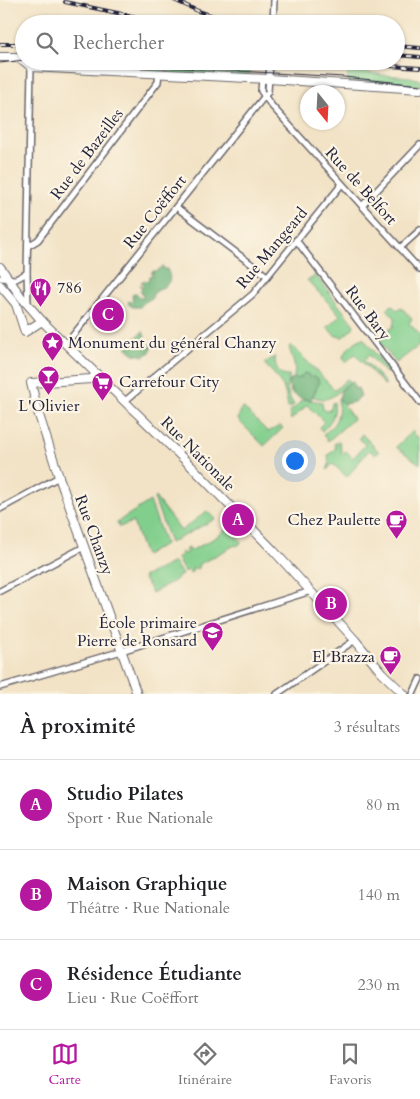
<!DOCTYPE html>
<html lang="fr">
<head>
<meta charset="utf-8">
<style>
  :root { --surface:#fff; --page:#f6f6f6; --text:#202124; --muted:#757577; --line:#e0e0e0; --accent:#b5179e }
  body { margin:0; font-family:Cardo,serif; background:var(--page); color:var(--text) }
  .compass { position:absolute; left:300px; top:85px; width:45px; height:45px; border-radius:50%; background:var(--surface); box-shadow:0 1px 4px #0004; rotate:162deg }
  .you { position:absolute; left:294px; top:460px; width:18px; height:18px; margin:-12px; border:4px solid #fff; border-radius:50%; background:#1a73e8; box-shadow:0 0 0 8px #1a73e833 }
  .badge { display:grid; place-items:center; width:32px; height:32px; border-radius:50%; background:var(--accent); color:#fff; font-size:16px; font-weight:700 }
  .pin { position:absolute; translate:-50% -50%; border:2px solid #fff; box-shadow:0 1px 5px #0006 }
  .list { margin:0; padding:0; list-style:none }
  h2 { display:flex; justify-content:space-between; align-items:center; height:65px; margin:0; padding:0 20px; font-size:21px }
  h2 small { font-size:16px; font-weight:400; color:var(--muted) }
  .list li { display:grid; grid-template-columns:32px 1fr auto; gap:15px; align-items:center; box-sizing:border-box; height:90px; padding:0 20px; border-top:1px solid var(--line) }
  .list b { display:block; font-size:19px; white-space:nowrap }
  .list p { margin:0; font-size:16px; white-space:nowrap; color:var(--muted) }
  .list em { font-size:16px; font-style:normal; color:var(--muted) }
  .icon { flex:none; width:28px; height:28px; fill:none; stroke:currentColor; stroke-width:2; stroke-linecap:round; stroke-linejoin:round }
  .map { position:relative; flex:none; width:420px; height:694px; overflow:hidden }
  .search { position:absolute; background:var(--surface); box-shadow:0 1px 4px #0004; left:15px; right:15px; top:15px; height:55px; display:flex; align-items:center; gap:12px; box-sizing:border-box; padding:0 18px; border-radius:28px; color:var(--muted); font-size:19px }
  .sheet { height:335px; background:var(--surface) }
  nav { display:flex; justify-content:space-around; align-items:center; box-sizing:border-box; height:70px; border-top:1px solid var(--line); background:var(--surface); font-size:14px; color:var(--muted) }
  nav a { display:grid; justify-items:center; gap:2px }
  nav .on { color:var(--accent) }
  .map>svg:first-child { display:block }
  .green { fill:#82cf8d; stroke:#527864 }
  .forest { fill:#69b278; stroke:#466a5a }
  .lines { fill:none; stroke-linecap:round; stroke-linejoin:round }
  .minor-casing { stroke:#6b666c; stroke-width:8 }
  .secondary-casing { stroke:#6b666c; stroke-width:10 }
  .minor { stroke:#fff; stroke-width:5 }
  .secondary { stroke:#fff; stroke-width:8 }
  .tram { stroke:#22223b; stroke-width:1 }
  .rail-casing { stroke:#22223b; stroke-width:4 }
  .rail { stroke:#fcf5e5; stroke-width:2; stroke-dasharray:5.5; stroke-linecap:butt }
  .labels { text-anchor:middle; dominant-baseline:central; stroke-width:4.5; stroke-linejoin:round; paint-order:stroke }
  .street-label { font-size:16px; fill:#22223b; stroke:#fcf5e5 }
  .poi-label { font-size:16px; fill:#22223b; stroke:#fcf5e5; text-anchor:start }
</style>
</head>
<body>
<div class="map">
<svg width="420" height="694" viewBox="0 0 420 694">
  <rect width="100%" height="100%" fill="#fcf5e5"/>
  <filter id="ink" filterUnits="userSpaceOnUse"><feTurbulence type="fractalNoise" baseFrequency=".02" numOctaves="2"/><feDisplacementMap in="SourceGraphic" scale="10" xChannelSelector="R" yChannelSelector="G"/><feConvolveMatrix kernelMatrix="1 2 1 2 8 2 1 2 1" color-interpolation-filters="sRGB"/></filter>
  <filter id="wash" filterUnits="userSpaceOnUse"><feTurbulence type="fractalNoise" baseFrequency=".0096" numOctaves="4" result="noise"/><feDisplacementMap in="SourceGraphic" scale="20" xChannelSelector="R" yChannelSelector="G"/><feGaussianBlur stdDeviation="1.12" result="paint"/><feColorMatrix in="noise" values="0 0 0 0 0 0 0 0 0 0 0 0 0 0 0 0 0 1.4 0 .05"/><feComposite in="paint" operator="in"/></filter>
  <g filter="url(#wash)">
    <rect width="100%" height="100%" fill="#f2e3c6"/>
    <g class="green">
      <path d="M 33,61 L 204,61 L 255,64 L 247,78 L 41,67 Z"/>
      <path d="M 347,69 L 382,75 L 410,77 L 420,80 L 420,87 L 348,82 Z"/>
      <path d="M 315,274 L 354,325 L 353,328 L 343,337 L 336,336 L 327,328 L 340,315 L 307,280 L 313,278 Z"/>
      <path d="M 392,305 L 397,310 L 401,307 L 412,319 L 409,323 L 420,335 L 420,345 L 396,363 L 377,339 L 393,327 L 395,318 L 387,309 Z"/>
      <path d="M 363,338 L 389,371 L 386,373 L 369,355 L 364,360 L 386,384 L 384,385 L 355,354 L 346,362 L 343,357 C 345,350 356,340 363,338 Z"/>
      <path d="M 291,345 L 335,390 L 347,379 L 350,381 C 328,403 325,404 297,388 L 293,395 L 290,392 L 294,377 L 295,367 L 289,347 Z"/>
      <path d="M 275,357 C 275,367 278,377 290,376 C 284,388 288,395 294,405 L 288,408 C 285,384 280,381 264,363 Z"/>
      <path d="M 352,384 L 344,396 L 344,405 L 353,419 L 328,441 L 323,435 C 337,423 340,417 338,398 Z"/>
      <path d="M 304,399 L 322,402 L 323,409 L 326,411 L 331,409 L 332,403 L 334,402 C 336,414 331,423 322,431 L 319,427 L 324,422 L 307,405 L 291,420 L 289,411 C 296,409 297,403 304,399 Z"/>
      <path d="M 244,408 L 268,432 L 280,426 L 283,428 L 264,446 L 238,420 L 241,409 Z"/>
      <path d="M 413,431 L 415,436 L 417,436 L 420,439 L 420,464 L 396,447 Z"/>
      <path d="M 362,434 L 379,452 L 376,455 L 369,450 L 347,477 L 333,464 L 327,470 L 329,464 L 328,455 L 336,448 L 334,444 L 339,441 L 342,454 L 346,451 L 353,458 L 365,445 L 359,438 Z"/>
      <path d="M 155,497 L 181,531 L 207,511 L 215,519 L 170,543 L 154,498 Z"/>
      <path d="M 150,501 L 165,544 L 145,556 L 133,522 L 119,527 L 117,522 Z"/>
      <path d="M 228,527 L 241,541 L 240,544 L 236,546 L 235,545 L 198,565 L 199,568 L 196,569 L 194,567 L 192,568 L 193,571 L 190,573 L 188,570 L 184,572 L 177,558 L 181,556 L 180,553 L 182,552 L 184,554 L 187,553 L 185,550 L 189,548 L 190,551 C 203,544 218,538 228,527 Z"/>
      <path d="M 174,562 L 182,575 L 176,578 L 176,580 L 152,593 L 143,577 Z"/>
    </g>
    <g class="forest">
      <path d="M 163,266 L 164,269 L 167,269 C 175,285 164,285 153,294 L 152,298 L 145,302 L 140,307 L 133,307 L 129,305 L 128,301 L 130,302 L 133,299 L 132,297 L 133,294 L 136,293 L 140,298 L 144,298 L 140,290 L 142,289 L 140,284 L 142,286 L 144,284 L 141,282 L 145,280 L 148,282 L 149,276 L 153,275 L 151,273 L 153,271 L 156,271 Z"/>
      <path d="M 143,331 L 146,340 L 152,346 L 150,352 L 145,356 L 134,354 L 126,347 Z"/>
      <path d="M 304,373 L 308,374 L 310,378 L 312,376 L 318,378 L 319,383 L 311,400 C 299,400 291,394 288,382 L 292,379 L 300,378 Z"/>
      <path d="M 353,382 L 355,389 L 358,388 L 361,396 L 354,402 L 345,404 L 340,401 C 338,392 344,384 353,382 Z"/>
    </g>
  </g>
  <g filter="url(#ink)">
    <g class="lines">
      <defs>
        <g id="minor">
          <path d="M 273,24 L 274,0"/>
          <path d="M 262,78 L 261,91 L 271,105 L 420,270"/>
          <path d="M 362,206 L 420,145"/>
          <path d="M 176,207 L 267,276"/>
          <path d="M 296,240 L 420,402"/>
          <path d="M 28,246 L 38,240 L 158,82 L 159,73"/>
          <path d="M 400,248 L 420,230"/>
          <path d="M 27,273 L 28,304"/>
          <path d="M 0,278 L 16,279 L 27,273 L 31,67"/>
          <path d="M 66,344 L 268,92 L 270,61"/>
          <path d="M 125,401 L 253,294 L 342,184"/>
          <path d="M 0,509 L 59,477"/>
          <path d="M 0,591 L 84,547"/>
          <path d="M 0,687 L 115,653 L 311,591"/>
          <path d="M 277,694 L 355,640"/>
          <path d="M 413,694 L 420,679"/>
        </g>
        <g id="secondary">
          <path d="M 0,57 L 17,57 L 24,61"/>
          <path d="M 24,61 L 31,67 L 269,79 L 420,89"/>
          <path d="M 0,267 L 22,298 L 42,321 L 194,469 L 273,550 L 355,640 L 382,673 L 404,694"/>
          <path d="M 0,285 L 16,304 L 25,332 L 42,321"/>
          <path d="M 97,374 L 91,379 L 31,383 L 38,412 L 59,477 L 137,694"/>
        </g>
      </defs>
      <use href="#minor" class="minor-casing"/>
      <use href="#secondary" class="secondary-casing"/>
      <use href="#minor" class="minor"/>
      <use href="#secondary" class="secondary"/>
      <g class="tram">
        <path d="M 62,61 L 344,77 L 420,85"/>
        <path d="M 0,63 L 24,60"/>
      </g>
      <defs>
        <g id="rail">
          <path d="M 174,0 L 198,11 L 237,24"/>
          <path d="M 65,2 L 170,24"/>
          <path d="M 114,22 L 123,24"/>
          <path d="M 0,44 L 24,44"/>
          <path d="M 396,46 L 420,48"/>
          <path d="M 396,55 L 420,57"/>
          <path d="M 315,61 L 420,68"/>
        </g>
      </defs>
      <use href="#rail" class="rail-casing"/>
      <use href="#rail" class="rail"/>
    </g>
  </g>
  <defs>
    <symbol id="restaurant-pin" viewBox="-11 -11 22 30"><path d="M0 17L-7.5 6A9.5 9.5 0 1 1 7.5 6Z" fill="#b5179e" stroke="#fcf5e5"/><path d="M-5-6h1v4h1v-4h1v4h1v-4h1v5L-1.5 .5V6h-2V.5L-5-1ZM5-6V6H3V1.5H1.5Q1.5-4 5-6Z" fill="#fff"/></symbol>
    <symbol id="sight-pin" viewBox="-11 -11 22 30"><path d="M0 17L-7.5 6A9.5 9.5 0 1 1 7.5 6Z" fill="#b5179e" stroke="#fcf5e5"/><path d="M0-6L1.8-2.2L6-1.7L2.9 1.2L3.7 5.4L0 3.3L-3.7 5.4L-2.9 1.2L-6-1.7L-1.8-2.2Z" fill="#fff"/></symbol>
    <symbol id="bar-pin" viewBox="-11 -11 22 30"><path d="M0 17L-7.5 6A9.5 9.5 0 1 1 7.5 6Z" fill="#b5179e" stroke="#fcf5e5"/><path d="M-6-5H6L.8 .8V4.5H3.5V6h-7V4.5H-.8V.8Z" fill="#fff"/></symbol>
    <symbol id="supermarket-pin" viewBox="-11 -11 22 30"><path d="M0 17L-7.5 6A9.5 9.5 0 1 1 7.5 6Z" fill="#b5179e" stroke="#fcf5e5"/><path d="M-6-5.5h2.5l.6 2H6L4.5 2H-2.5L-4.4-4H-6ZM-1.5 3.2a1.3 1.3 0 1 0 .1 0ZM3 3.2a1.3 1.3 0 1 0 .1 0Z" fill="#fff"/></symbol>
    <symbol id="cafe-pin" viewBox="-11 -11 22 30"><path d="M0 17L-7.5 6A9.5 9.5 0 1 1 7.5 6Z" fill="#b5179e" stroke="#fcf5e5"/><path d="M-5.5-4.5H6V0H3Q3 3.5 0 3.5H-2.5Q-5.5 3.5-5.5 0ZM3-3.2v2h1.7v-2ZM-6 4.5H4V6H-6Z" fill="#fff"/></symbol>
    <symbol id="school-pin" viewBox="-11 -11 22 30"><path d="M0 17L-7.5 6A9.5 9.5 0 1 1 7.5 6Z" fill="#b5179e" stroke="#fcf5e5"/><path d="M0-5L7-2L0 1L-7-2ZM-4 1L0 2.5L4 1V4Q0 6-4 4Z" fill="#fff"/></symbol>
  </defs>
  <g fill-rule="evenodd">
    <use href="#restaurant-pin" x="28" y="276" width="25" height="34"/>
    <use href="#sight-pin" x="40" y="330" width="25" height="34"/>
    <use href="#bar-pin" x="36" y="364" width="25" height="34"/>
    <use href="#supermarket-pin" x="90" y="370" width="25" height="34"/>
    <use href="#cafe-pin" x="384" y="508" width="25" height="34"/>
    <use href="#school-pin" x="200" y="620" width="25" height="34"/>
    <use href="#cafe-pin" x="378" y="644" width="25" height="34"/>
  </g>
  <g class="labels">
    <g class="street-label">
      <text transform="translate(87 154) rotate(-53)">Rue de Bazeilles</text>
      <text transform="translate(361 186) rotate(48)">Rue de Belfort</text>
      <text transform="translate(155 212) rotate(-51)">Rue Coëffort</text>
      <text transform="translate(272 248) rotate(-50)">Rue Mangeard</text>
      <text transform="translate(368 313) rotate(53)">Rue Bary</text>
      <text transform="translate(198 454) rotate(45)">Rue Nationale</text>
      <text transform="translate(94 535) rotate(70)">Rue Chanzy</text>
    </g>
    <g class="poi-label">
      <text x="57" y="288">786</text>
      <text x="68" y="343">Monument du général Chanzy</text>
      <text x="119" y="382">Carrefour City</text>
      <text x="49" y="406" text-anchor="middle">L'Olivier</text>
      <text x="381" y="520" text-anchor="end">Chez Paulette</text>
      <text x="197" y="623" text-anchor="end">École primaire<tspan x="197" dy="18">Pierre de Ronsard</tspan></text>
      <text x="375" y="657" text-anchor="end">El Brazza</text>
    </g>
  </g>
</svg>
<svg class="compass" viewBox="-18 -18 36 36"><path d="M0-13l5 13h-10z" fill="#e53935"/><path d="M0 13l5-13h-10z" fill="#757577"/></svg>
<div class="you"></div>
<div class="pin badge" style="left:238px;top:520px">A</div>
<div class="pin badge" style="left:331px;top:604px">B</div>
<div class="pin badge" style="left:108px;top:315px">C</div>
<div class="search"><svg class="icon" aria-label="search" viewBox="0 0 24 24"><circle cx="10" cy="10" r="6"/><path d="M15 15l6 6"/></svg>Rechercher</div>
</div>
<section class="sheet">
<h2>À proximité<small>3 résultats</small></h2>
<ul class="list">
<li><span class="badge">A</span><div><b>Studio Pilates</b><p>Sport · Rue Nationale</p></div><em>80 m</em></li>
<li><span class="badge">B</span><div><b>Maison Graphique</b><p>Théâtre · Rue Nationale</p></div><em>140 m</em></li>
<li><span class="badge">C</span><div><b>Résidence Étudiante</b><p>Lieu · Rue Coëffort</p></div><em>230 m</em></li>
</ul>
</section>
<nav>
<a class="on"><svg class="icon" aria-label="map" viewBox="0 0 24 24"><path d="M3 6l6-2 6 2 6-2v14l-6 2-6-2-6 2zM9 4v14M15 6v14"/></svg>Carte</a>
<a><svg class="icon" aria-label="directions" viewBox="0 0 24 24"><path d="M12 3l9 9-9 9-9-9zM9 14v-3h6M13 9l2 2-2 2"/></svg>Itinéraire</a>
<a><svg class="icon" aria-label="saved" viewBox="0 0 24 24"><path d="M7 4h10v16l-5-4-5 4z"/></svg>Favoris</a>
</nav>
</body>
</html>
